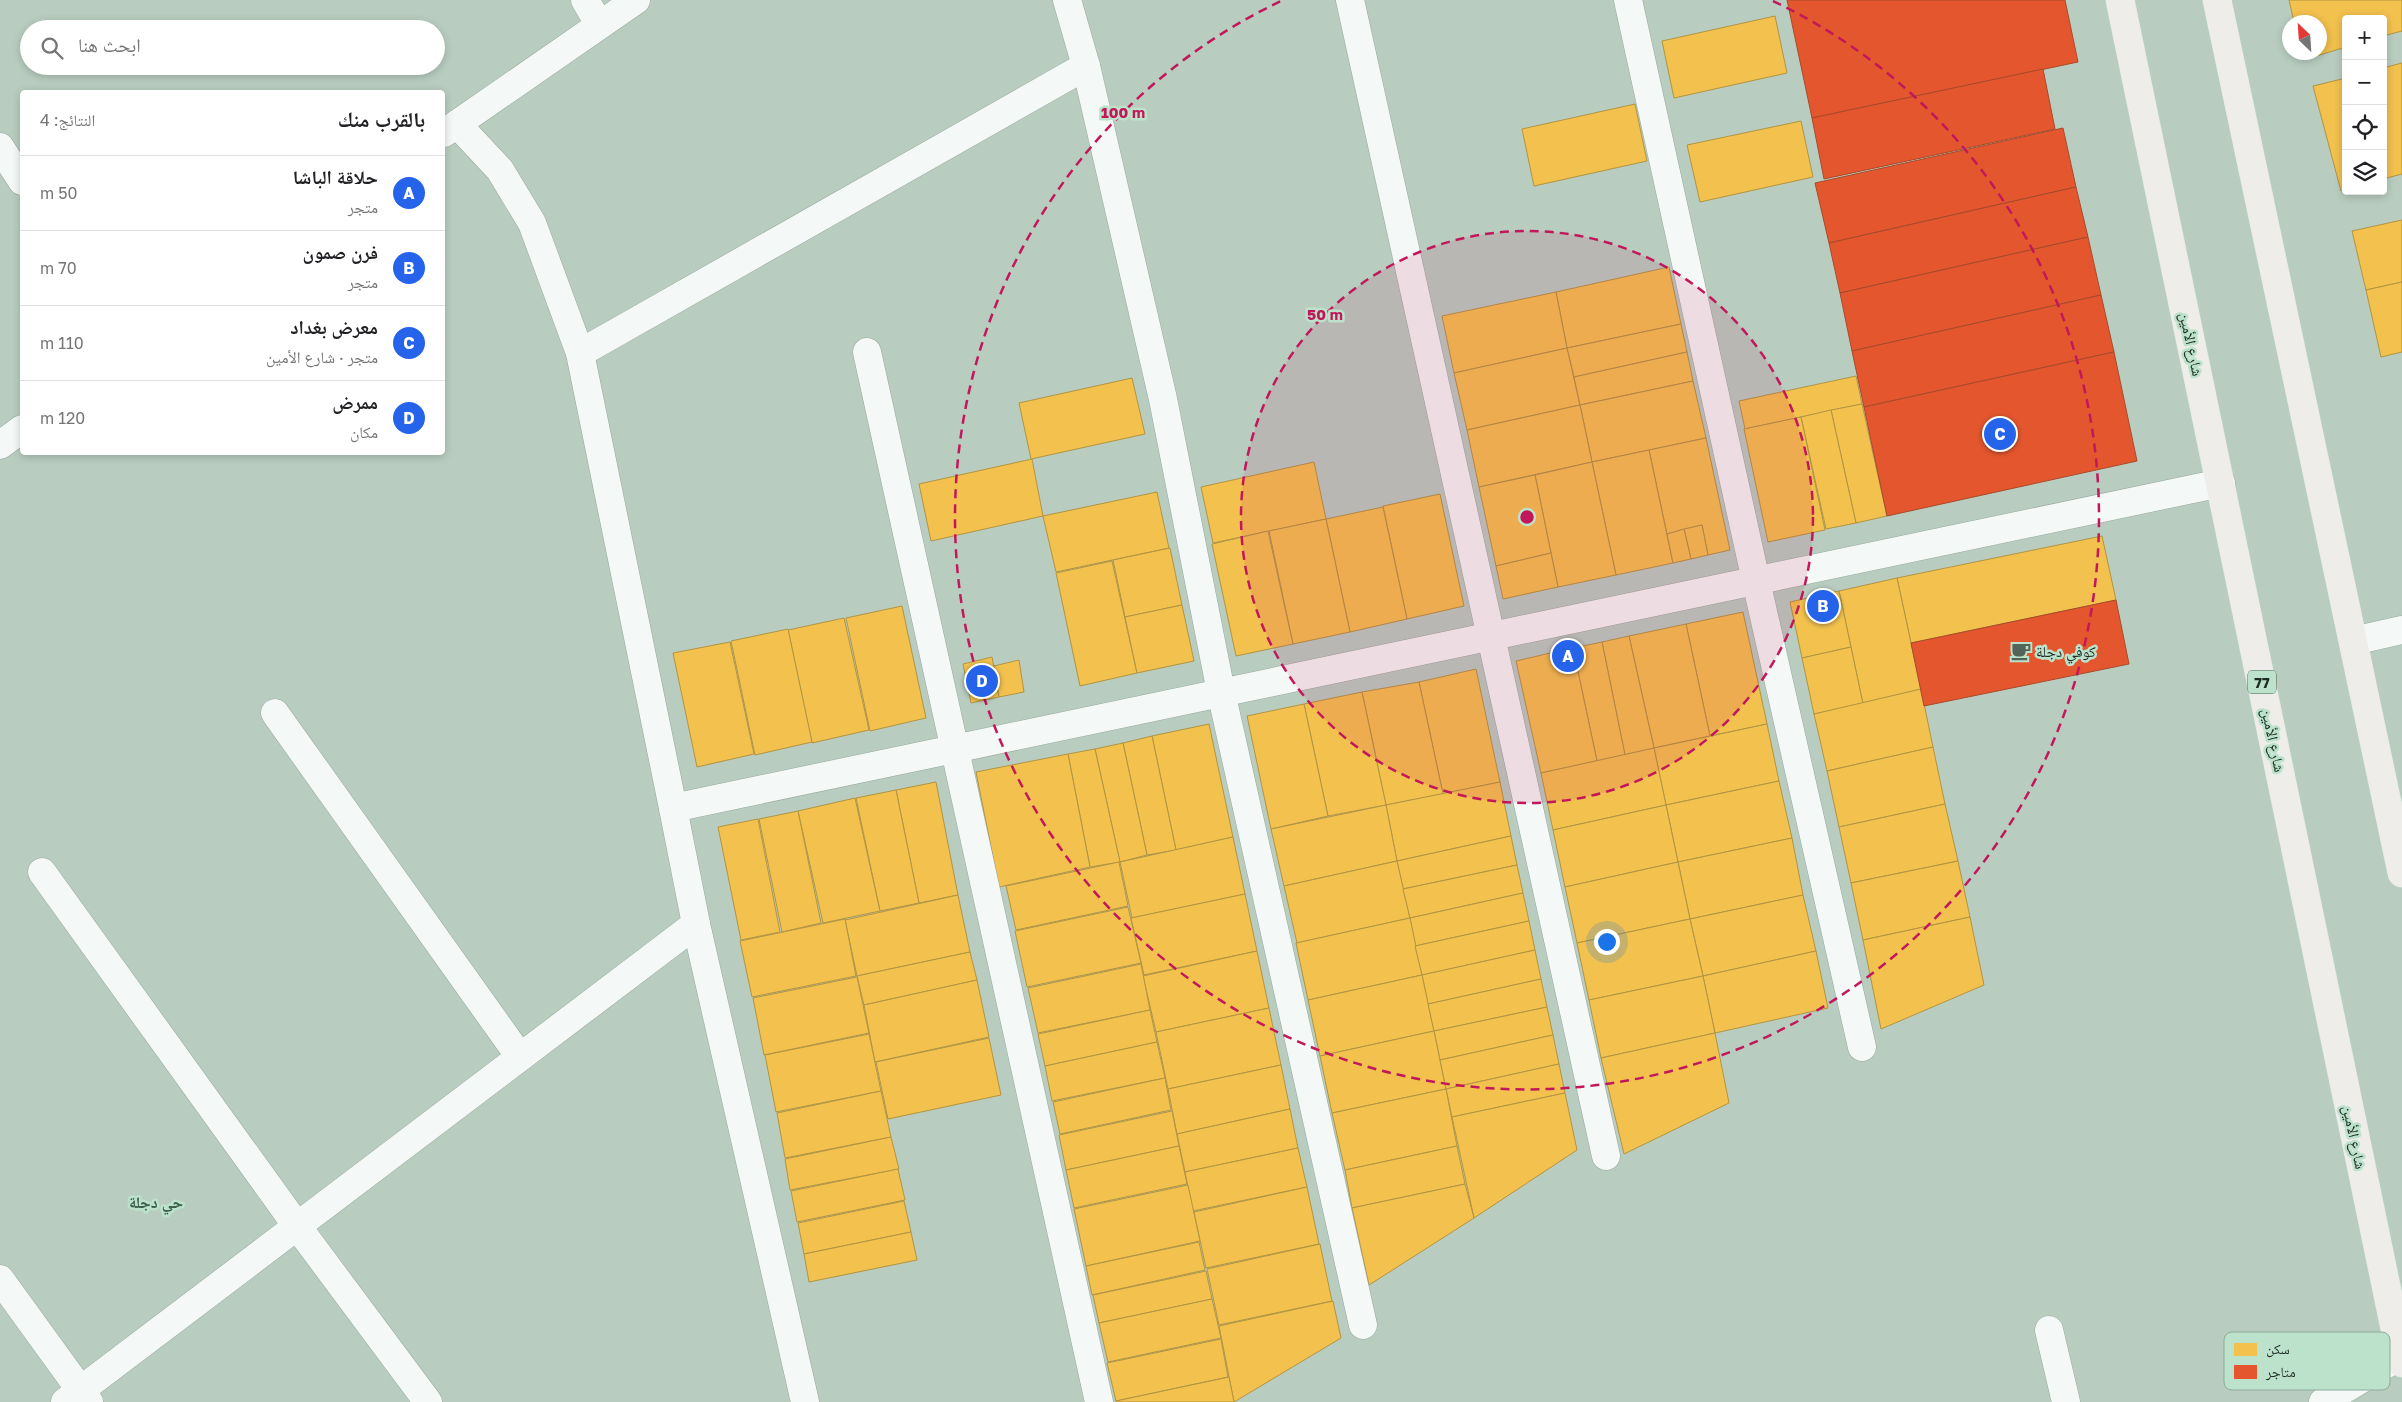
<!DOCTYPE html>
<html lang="ar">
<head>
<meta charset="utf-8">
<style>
  :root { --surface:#fff; --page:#f6f6f6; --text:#202124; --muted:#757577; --line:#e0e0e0; --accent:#2563eb }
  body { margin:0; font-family:"Golos Text","Noto Naskh Arabic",sans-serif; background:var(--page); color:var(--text); direction:rtl }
  .controls { position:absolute; right:15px; top:15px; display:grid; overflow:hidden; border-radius:5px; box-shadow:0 2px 8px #0003 }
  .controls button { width:45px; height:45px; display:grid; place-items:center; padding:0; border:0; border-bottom:1px solid var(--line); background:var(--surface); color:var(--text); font:25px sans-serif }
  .compass { position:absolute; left:2282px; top:15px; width:45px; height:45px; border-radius:50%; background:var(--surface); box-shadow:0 2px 8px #0003; rotate:335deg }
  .you { position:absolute; left:1606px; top:941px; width:18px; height:18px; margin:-12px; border:4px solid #fff; border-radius:50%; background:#1a73e8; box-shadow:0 0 0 8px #1a73e833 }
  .badge { display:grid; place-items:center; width:32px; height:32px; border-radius:50%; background:var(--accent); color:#fff; font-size:16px; font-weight:700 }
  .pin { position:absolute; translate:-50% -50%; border:2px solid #fff; box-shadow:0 1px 5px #0006 }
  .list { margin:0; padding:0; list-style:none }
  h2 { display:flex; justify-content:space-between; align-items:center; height:65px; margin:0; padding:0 20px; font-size:21px }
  h2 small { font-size:16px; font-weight:400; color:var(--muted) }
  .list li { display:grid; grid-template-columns:32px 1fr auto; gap:15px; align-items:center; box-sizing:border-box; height:75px; padding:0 20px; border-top:1px solid var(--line) }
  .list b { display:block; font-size:19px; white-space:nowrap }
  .list p { margin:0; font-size:16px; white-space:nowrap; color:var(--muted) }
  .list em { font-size:16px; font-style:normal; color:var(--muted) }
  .icon { flex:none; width:28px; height:28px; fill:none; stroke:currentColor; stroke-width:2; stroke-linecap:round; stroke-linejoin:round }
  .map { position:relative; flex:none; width:2402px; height:1402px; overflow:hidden; direction:ltr }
  .search { position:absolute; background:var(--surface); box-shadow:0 2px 8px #0003; left:20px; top:20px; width:425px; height:55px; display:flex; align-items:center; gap:12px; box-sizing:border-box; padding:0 18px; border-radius:28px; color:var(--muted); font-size:19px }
  .panel { position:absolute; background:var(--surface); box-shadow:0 2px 8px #0003; left:20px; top:90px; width:425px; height:365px; border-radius:5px; direction:rtl }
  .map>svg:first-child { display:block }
  .homes { fill:#f2c14e; stroke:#b29441 }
  .shops { fill:#e4572e; stroke:#a84a2a }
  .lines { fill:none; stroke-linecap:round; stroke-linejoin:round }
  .minor-casing { stroke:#99a99f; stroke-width:29 }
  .primary-casing { stroke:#dfe8e3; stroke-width:29 }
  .minor { stroke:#f4f8f6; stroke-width:28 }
  .primary { stroke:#eeedea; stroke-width:28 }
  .ring { fill:none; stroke:#c2185b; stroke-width:2.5; stroke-dasharray:9 6 }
  .labels { text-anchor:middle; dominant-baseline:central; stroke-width:5; stroke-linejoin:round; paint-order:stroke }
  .shield { fill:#bce2cb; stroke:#4d6255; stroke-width:1 }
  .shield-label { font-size:14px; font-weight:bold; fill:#1d2b22 }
  .street-label { font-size:15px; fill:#1d2b22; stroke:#bce2cb }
  .poi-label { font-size:15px; fill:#1d2b22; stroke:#bce2cb; text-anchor:start }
  .neighbourhood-label { font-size:16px; font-weight:bold; fill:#3e5f4c; stroke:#bce2cb }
  .key { fill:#bce2cb; stroke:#8cab98; stroke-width:1 }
  .key-label { font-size:14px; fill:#1d2b22 }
  .centre { fill:#c2185b; stroke:#bce2cb; stroke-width:2.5 }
  .ring-label { font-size:15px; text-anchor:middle; font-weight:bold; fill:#c2185b; stroke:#bce2cb; stroke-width:5; stroke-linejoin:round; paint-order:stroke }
</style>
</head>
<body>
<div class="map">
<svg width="2402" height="1402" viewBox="0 0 2402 1402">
  <rect width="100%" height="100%" fill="#b8cdc0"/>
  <g class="homes">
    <path d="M 2289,0 L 2402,0 L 2402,31 L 2383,36 L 2383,19 L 2346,19 L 2346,47 L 2303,60 L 2301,52 L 2320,52 L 2320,22 L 2294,22 Z"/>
    <path d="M 1775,16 L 1787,73 L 1674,98 L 1662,41 Z"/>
    <path d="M 2402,63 L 2402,174 L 2383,179 L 2383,68 Z"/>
    <path d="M 2346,78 L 2346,189 L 2341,191 L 2313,86 Z"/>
    <path d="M 1635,104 L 1647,161 L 1534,186 L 1522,129 Z"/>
    <path d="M 1801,121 L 1813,177 L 1700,202 L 1687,145 Z"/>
    <path d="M 2402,220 L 2402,282 L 2366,290 L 2352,231 Z"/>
    <path d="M 1669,267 L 1681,324 L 1567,348 L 1556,292 Z"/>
    <path d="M 2402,282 L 2402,352 L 2381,357 L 2366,290 Z"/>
    <path d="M 1556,292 L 1567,348 L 1454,373 L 1442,316 Z"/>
    <path d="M 1681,324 L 1687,352 L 1574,377 L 1567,348 Z"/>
    <path d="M 1567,348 L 1580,405 L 1467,430 L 1454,373 Z"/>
    <path d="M 1687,352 L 1693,381 L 1580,405 L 1574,377 Z"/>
    <path d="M 1856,376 L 1862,404 L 1745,429 L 1739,401 Z"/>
    <path d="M 1132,378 L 1145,434 L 1031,459 L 1019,403 Z"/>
    <path d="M 1693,381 L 1706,438 L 1592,462 L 1580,405 Z"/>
    <path d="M 1862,404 L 1887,516 L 1856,523 L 1831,410 Z"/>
    <path d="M 1580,405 L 1592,462 L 1479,487 L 1467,430 Z"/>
    <path d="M 1831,410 L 1856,523 L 1826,529 L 1801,417 Z"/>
    <path d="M 1801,417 L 1825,530 L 1768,542 L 1744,429 Z"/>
    <path d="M 1706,438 L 1730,550 L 1708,555 L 1702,525 L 1667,534 L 1649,450 Z"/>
    <path d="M 1649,450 L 1673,563 L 1616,575 L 1592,462 Z"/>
    <path d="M 1032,459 L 1043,516 L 931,541 L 919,484 Z"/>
    <path d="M 1314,462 L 1326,519 L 1213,543 L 1201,487 Z"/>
    <path d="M 1592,462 L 1616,575 L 1558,587 L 1535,475 Z"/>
    <path d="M 1535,475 L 1551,553 L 1496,566 L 1479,487 Z"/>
    <path d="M 1157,492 L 1169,548 L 1056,572 L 1043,516 Z"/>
    <path d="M 1440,494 L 1464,606 L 1407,619 L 1383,506 Z"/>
    <path d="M 1383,507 L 1407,619 L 1350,632 L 1326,519 Z"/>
    <path d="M 1326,519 L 1350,632 L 1293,644 L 1269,531 Z"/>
    <path d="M 1702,525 L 1708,555 L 1691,559 L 1684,529 Z"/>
    <path d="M 1684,529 L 1691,559 L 1673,563 L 1667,534 Z"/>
    <path d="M 1268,531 L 1293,644 L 1236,656 L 1212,544 Z"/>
    <path d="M 2102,536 L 2116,600 L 1911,643 L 1897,578 Z"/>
    <path d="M 1170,548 L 1182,605 L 1125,617 L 1113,560 Z"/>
    <path d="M 1551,553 L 1558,587 L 1503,599 L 1496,566 Z"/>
    <path d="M 1112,561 L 1137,673 L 1080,686 L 1056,573 Z"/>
    <path d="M 1897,578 L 1921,689 L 1863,704 L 1839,591 Z"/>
    <path d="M 1839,591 L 1851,647 L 1802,658 L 1790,602 Z"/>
    <path d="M 1182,605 L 1194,661 L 1137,673 L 1125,617 Z"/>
    <path d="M 902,606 L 926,718 L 870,731 L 846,618 Z"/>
    <path d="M 1743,612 L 1767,724 L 1710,736 L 1686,624 Z"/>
    <path d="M 844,618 L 869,730 L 812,743 L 788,630 Z"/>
    <path d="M 1686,624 L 1710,736 L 1654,748 L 1629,636 Z"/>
    <path d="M 788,629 L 812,742 L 755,755 L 731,641 Z"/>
    <path d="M 1629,636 L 1654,748 L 1625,755 L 1602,642 Z"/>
    <path d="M 730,642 L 754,754 L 697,767 L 673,653 Z"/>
    <path d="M 1602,642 L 1625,755 L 1597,761 L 1573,648 Z"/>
    <path d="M 1851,647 L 1863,704 L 1814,714 L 1802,658 Z"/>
    <path d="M 1559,651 L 1562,665 L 1576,662 L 1597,761 L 1541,773 L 1516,661 Z"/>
    <path d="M 992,657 L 999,697 L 971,703 L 963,664 Z"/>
    <path d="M 1019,660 L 1024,692 L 999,697 L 994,666 Z"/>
    <path d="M 1476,669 L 1500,782 L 1443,794 L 1419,682 Z"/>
    <path d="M 1419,682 L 1443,794 L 1386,805 L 1362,692 Z"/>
    <path d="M 1921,689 L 1933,747 L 1827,771 L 1814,714 Z"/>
    <path d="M 1362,692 L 1386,805 L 1328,816 L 1304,704 Z"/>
    <path d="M 1304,704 L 1328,816 L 1271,829 L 1247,716 Z"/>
    <path d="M 1209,724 L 1233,837 L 1176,850 L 1152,736 Z"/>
    <path d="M 1767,724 L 1779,781 L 1666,805 L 1654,748 Z"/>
    <path d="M 1152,736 L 1176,850 L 1147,855 L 1123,743 Z"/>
    <path d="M 1123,743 L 1147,855 L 1120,862 L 1095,749 Z"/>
    <path d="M 1933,747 L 1945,804 L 1839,827 L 1827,771 Z"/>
    <path d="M 1654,748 L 1666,805 L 1553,830 L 1541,773 Z"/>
    <path d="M 1095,749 L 1120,862 L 1090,867 L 1068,754 Z"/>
    <path d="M 1068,754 L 1090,867 L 999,887 L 976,772 Z"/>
    <path d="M 1779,781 L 1792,838 L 1678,862 L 1666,805 Z"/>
    <path d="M 936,782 L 958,895 L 919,903 L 896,790 Z"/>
    <path d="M 1500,782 L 1511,836 L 1397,861 L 1386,805 Z"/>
    <path d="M 896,790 L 919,903 L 880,911 L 856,798 Z"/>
    <path d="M 855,798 L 880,911 L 823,923 L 798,811 Z"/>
    <path d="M 1945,804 L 1958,861 L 1851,883 L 1839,827 Z"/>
    <path d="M 1386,805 L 1397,861 L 1284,886 L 1271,829 Z"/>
    <path d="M 1666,805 L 1678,862 L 1565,887 L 1553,830 Z"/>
    <path d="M 798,811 L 821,923 L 782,932 L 759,819 Z"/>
    <path d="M 758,819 L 780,932 L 741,940 L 718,827 Z"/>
    <path d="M 1511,836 L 1517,865 L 1403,889 L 1397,861 Z"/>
    <path d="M 1233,837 L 1245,894 L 1132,918 L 1120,862 Z"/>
    <path d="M 1792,838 L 1803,895 L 1690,919 L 1678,862 Z"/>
    <path d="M 1397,861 L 1410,918 L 1297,943 L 1284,886 Z"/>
    <path d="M 1958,861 L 1970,917 L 1863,940 L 1851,883 Z"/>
    <path d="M 1119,862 L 1128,906 L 1016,930 L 1006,886 Z"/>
    <path d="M 1678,862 L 1690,919 L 1577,943 L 1565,887 Z"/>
    <path d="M 1517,865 L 1523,893 L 1410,918 L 1403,889 Z"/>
    <path d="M 1523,893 L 1529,921 L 1415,946 L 1410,918 Z"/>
    <path d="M 1245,894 L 1257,951 L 1144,975 L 1131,918 Z"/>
    <path d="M 958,895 L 970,952 L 857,976 L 845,920 Z"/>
    <path d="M 1803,895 L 1816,951 L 1703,976 L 1690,919 Z"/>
    <path d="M 1128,907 L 1141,963 L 1027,987 L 1015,931 Z"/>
    <path d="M 1970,917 L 1984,985 L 1881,1029 L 1863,940 Z"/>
    <path d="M 1410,918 L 1422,975 L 1308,1000 L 1296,943 Z"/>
    <path d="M 845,919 L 856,976 L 752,997 L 740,941 Z"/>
    <path d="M 1690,919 L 1703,976 L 1589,1000 L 1577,943 Z"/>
    <path d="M 1529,921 L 1535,950 L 1422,975 L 1415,946 Z"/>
    <path d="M 1535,950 L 1541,979 L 1428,1004 L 1422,975 Z"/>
    <path d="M 1257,951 L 1269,1008 L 1156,1032 L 1143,976 Z"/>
    <path d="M 1816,951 L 1828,1008 L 1715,1033 L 1703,976 Z"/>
    <path d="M 970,952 L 977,980 L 864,1005 L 857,976 Z"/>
    <path d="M 1141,964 L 1150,1010 L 1038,1033 L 1028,988 Z"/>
    <path d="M 1422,975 L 1434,1031 L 1320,1056 L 1308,1000 Z"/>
    <path d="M 1703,976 L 1715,1033 L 1601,1058 L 1589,1000 Z"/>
    <path d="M 857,977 L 869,1033 L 764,1055 L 753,998 Z"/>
    <path d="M 1541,979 L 1547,1007 L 1434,1031 L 1428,1004 Z"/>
    <path d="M 977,980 L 989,1037 L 875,1062 L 864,1005 Z"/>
    <path d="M 1547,1007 L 1553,1035 L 1440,1060 L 1434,1031 Z"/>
    <path d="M 1269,1008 L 1281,1065 L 1168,1089 L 1156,1032 Z"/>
    <path d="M 1150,1010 L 1157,1042 L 1045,1066 L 1038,1034 Z"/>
    <path d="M 1434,1031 L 1446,1089 L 1332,1113 L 1320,1056 Z"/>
    <path d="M 1715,1033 L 1729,1103 L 1624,1154 L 1601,1058 Z"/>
    <path d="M 869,1034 L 881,1091 L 776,1112 L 765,1055 Z"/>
    <path d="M 1553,1035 L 1559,1064 L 1446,1089 L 1440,1060 Z"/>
    <path d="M 989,1038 L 1001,1095 L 888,1119 L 876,1062 Z"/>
    <path d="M 1157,1042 L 1165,1078 L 1052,1101 L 1045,1066 Z"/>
    <path d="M 1559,1064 L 1565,1093 L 1452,1117 L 1446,1089 Z"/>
    <path d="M 1281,1065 L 1290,1109 L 1177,1134 L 1168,1089 Z"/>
    <path d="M 1165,1078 L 1171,1110 L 1060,1134 L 1053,1102 Z"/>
    <path d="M 1446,1089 L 1457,1146 L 1345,1170 L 1332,1113 Z"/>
    <path d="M 881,1091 L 891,1137 L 785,1158 L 777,1113 Z"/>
    <path d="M 1565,1093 L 1577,1150 L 1474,1218 L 1452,1117 Z"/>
    <path d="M 1290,1109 L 1298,1148 L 1185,1172 L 1177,1134 Z"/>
    <path d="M 1172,1111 L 1179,1146 L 1066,1170 L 1059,1135 Z"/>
    <path d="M 891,1137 L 899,1169 L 790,1190 L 785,1159 Z"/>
    <path d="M 1179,1146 L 1187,1184 L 1074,1208 L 1066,1170 Z"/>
    <path d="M 1457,1146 L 1465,1184 L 1352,1208 L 1345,1170 Z"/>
    <path d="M 1298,1148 L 1307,1187 L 1193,1211 L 1185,1172 Z"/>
    <path d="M 898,1169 L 905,1200 L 797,1222 L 791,1191 Z"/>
    <path d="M 1465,1184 L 1474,1218 L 1369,1285 L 1352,1208 Z"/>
    <path d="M 1188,1185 L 1200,1241 L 1086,1266 L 1074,1209 Z"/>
    <path d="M 1307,1187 L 1319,1244 L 1206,1268 L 1194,1212 Z"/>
    <path d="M 904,1201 L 911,1232 L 804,1254 L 798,1223 Z"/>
    <path d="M 911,1232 L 917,1260 L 809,1282 L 804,1254 Z"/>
    <path d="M 1199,1242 L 1205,1270 L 1092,1295 L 1086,1266 Z"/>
    <path d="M 1320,1244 L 1332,1301 L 1219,1325 L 1207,1269 Z"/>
    <path d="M 1206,1271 L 1212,1299 L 1099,1323 L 1093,1295 Z"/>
    <path d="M 1212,1299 L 1221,1338 L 1108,1362 L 1099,1323 Z"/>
    <path d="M 1333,1301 L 1341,1338 L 1234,1402 L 1219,1326 Z"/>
    <path d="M 1221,1339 L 1228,1377 L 1116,1401 L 1107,1363 Z"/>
    <path d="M 1229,1377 L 1234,1402 L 1116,1402 L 1116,1401 Z"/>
  </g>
  <g class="shops">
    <path d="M 1787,0 L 2065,0 L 2078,62 L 1812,118 Z"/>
    <path d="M 2043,69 L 2055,129 L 1824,179 L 1812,118 Z"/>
    <path d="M 2063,128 L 2076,187 L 1829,243 L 1815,183 Z"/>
    <path d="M 2076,187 L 2088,237 L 1840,293 L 1829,243 Z"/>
    <path d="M 2088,237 L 2101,295 L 1852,351 L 1840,293 Z"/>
    <path d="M 2101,295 L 2114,352 L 1864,407 L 1852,351 Z"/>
    <path d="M 2114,352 L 2137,461 L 1887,516 L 1864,407 Z"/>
    <path d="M 2116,600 L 2129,664 L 1924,706 L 1911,643 Z"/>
    <path d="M 1573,648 L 1576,662 L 1562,665 L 1559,651 Z"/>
  </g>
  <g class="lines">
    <defs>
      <g id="minor">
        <path d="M 585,0 L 599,24"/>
        <path d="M 1067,0 L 1086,66 L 1163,399 L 1221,692 L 1363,1325"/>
        <path d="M 1350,0 L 1606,1156"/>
        <path d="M 1628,0 L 1756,581 L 1862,1047"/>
        <path d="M 457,124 L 500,170 L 532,223 L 580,353 L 673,808"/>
        <path d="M 444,133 L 636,0"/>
        <path d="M 0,147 L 22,181"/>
        <path d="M 867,352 L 1099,1402"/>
        <path d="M 580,353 L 1086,66"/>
        <path d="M 0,445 L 22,429"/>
        <path d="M 2353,641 L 2402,630"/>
        <path d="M 275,713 L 520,1057"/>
        <path d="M 42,872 L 297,1226 L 428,1402"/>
        <path d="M 696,924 L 805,1402"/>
        <path d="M 0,1279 L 89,1402"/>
        <path d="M 2049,1330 L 2066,1402"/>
        <path d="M 65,1402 L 696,924 L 673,808 L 2221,483"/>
        <path d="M 2323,1402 L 2400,1356"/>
      </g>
      <g id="primary">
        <path d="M 2120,0 L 2402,1363"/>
        <path d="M 2217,0 L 2402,873"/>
      </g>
    </defs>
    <use href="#minor" class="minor-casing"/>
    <use href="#primary" class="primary-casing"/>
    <use href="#minor" class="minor"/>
    <use href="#primary" class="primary"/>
  </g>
  <circle cx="1527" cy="517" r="286" fill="#c2185b" fill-opacity=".12"/>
  <g class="ring">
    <circle cx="1527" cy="517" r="286"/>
    <path d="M1773 1A572 572 0 1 1 1281 1"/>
  </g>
  <defs>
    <symbol id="cafe-bare" viewBox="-9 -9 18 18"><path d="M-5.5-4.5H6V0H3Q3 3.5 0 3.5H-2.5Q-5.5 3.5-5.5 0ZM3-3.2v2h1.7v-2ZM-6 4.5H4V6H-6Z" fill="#536459" stroke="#bce2cb" stroke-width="2.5" paint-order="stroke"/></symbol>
  </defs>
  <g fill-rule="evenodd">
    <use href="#cafe-bare" x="2007" y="637" width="28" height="28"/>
  </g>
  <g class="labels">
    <rect class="shield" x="2248" y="670.5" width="28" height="23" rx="4"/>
    <g class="shield-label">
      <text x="2262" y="682">77</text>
    </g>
    <g class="street-label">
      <text transform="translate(2192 344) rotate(78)">شارع الأمين</text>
      <text transform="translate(2274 740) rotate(78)">شارع الأمين</text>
      <text transform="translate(2355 1137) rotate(78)">شارع الأمين</text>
    </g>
    <g class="poi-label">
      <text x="2036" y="651">كوفي دجلة</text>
    </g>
    <g class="neighbourhood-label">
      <text x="156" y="1202">حي دجلة</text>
    </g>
  </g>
  <rect x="2224" y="1332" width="166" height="58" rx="8" class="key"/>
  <rect x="2234" y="1343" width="23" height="13" fill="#f2c14e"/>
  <rect x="2234" y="1365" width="23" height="14" fill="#e4572e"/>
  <g class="key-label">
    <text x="2266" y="1354">سكن</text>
    <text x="2266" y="1377">متاجر</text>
  </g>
  <circle cx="1527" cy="517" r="8" class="centre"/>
  <g class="ring-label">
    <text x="1123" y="118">100 m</text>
    <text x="1325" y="320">50 m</text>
  </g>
</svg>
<div class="controls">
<button>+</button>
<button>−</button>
<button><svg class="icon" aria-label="locate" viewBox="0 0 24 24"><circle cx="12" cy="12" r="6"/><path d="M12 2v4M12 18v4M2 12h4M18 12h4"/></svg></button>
<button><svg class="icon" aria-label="layers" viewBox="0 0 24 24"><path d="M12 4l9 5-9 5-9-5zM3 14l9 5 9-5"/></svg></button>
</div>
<svg class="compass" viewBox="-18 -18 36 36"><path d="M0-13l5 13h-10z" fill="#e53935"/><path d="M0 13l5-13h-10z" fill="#757577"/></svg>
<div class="you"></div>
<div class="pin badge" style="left:1568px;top:656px">A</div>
<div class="pin badge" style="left:1823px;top:606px">B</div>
<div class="pin badge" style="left:2000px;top:434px">C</div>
<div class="pin badge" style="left:982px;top:681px">D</div>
<div class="search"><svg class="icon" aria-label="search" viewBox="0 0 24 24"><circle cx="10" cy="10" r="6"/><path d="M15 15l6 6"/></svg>ابحث هنا</div>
<section class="panel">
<h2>بالقرب منك<small>النتائج: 4</small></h2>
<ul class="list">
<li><span class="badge">A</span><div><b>حلاقة الباشا</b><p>متجر</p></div><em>50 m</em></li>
<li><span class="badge">B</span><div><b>فرن صمون</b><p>متجر</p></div><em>70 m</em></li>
<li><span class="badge">C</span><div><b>معرض بغداد</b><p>متجر · شارع الأمين</p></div><em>110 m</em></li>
<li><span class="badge">D</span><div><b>ممرض</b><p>مكان</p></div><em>120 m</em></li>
</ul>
</section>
</div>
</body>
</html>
